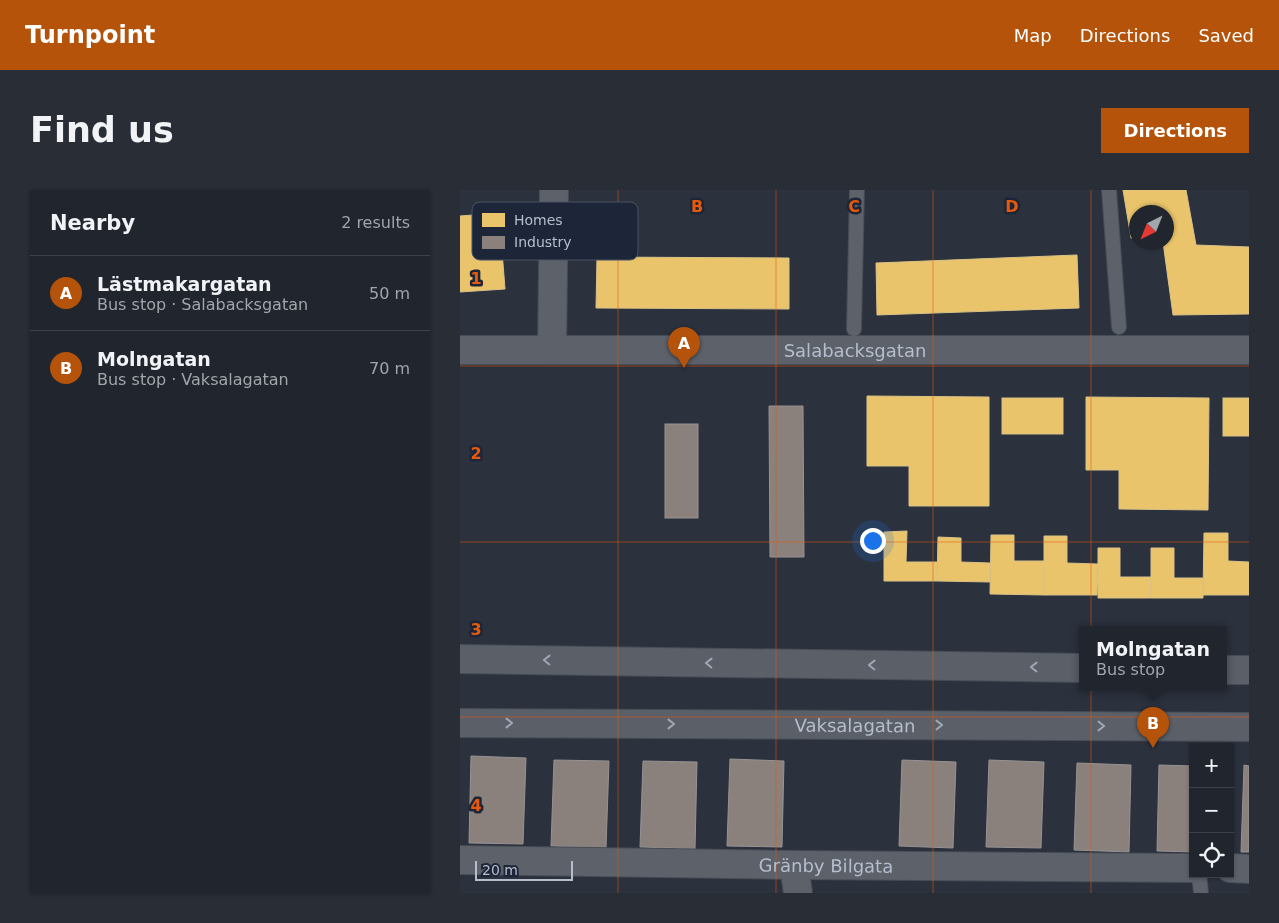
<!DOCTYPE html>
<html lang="en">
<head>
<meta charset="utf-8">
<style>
  :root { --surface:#20252e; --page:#282d36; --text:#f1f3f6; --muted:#a2a5aa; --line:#3d424a; --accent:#b45309 }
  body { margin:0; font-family:"DejaVu Sans",sans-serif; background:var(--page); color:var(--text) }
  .controls { position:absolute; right:15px; bottom:15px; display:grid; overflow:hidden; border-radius:0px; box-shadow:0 1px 4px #0004 }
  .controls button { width:45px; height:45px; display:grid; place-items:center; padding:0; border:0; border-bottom:1px solid var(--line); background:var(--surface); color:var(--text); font:25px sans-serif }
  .compass { position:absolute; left:669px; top:15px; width:45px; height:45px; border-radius:50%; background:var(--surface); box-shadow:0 1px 4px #0004; rotate:223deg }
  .scale { position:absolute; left:15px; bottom:12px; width:98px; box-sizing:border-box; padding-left:5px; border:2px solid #b6bdcd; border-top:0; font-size:14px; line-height:18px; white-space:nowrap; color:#b6bdcd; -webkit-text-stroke:4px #1d2638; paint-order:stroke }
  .you { position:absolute; left:412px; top:350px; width:18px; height:18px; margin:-12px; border:4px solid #fff; border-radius:50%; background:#1a73e8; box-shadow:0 0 0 8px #1a73e833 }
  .badge { display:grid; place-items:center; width:32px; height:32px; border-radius:50%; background:var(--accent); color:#fff; font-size:16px; font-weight:700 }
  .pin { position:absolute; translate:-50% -41px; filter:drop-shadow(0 1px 2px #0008) }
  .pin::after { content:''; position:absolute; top:26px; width:18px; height:15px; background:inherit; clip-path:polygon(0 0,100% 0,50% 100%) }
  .popup { position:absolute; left:619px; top:436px; width:148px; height:65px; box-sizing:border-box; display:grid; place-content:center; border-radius:0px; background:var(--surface); filter:drop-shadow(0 1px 4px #0005); font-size:16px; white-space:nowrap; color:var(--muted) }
  .popup b { font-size:19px; color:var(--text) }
  .popup::after { content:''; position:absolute; left:50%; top:100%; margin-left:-10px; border:10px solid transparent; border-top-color:var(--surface) }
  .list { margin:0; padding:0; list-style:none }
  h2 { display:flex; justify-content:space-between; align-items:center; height:65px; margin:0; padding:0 20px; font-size:21px }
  h2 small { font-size:16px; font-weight:400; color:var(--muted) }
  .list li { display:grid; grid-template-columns:32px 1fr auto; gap:15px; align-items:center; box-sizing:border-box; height:75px; padding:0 20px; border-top:1px solid var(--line) }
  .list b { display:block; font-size:19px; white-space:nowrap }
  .list p { margin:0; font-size:16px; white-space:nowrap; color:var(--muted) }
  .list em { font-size:16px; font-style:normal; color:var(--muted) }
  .icon { flex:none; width:28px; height:28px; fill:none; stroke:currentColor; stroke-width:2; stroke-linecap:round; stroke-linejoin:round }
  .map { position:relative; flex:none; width:789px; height:703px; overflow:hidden; border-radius:0px }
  header { display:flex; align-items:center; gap:30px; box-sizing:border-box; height:70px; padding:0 25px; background:var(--accent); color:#fff }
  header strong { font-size:24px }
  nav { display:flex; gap:28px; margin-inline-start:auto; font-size:18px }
  .intro { display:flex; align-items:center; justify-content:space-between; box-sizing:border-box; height:120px; padding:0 30px }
  h1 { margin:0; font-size:35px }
  .button { padding:12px 22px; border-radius:0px; background:var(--accent); color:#fff; font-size:18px; font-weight:700 }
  main { display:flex; gap:30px; padding:0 30px }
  aside { flex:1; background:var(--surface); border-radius:0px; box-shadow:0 1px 4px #0004 }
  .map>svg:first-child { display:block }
  .homes { fill:#e9c46a; stroke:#dac288 }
  .industry { fill:#8a817c; stroke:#979394 }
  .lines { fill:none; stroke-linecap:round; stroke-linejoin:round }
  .service-casing { stroke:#484c55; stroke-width:16 }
  .minor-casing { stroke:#484c55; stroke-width:30 }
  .secondary-casing { stroke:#484c55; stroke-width:30 }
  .service { stroke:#5c616a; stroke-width:14 }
  .minor { stroke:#5c616a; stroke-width:28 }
  .secondary { stroke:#5a5f68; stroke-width:28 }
  .oneway { stroke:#9fa6b4 }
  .grid { fill:none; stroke:#e8590c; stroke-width:1; stroke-opacity:0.55 }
  .labels { text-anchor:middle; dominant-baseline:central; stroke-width:5; stroke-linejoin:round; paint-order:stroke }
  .street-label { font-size:18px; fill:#b6bdcd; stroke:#1d2638 }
  .key { fill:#1d2638; stroke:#4b5365; stroke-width:1 }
  .key-label { font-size:14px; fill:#b6bdcd }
  .grid-label { font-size:16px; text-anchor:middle; font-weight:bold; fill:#e8590c; stroke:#1d2638; stroke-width:5; stroke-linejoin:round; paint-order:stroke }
</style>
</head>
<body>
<header>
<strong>Turnpoint</strong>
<nav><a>Map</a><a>Directions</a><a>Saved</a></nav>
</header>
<div class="intro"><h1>Find us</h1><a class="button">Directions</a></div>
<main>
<aside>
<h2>Nearby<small>2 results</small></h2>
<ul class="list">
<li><span class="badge">A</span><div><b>Lästmakargatan</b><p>Bus stop · Salabacksgatan</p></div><em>50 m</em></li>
<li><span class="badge">B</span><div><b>Molngatan</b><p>Bus stop · Vaksalagatan</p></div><em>70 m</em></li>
</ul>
</aside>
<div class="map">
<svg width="789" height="703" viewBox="0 0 789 703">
  <rect width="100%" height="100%" fill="#2b313d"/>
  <g class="homes">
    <path d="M 663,0 L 726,0 L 736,55 L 789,57 L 789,124 L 713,125 L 703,52 L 706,52 L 706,22 L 676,22 L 676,48 L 671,48 Z"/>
    <path d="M 39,23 L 45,99 L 0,102 L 0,26 Z"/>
    <path d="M 617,65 L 619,118 L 417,125 L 416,73 Z"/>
    <path d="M 137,67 L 329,68 L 329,119 L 136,118 Z"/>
    <path d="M 407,206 L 529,207 L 529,316 L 449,316 L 449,276 L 407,276 Z"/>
    <path d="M 626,207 L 749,208 L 748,320 L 659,319 L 659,280 L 626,280 Z"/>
    <rect x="542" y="208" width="61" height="36"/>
    <rect x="763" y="208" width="26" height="38"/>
    <path d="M 447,341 L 446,372 L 478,372 L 477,391 L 424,391 L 424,342 Z"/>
    <path d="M 744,343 L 768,343 L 768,371 L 789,372 L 789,405 L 743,405 Z"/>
    <path d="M 531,345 L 554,345 L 554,371 L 584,371 L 584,405 L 530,404 Z"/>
    <path d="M 584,346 L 607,346 L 607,373 L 638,374 L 637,405 L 584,405 Z"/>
    <path d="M 478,347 L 501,348 L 501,372 L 530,373 L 530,392 L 477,391 Z"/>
    <path d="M 638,358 L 660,358 L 660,387 L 691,387 L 691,408 L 638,408 Z"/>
    <path d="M 691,358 L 714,358 L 714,388 L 743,388 L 743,408 L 691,408 Z"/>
  </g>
  <g class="industry">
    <path d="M 309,216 L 343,216 L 344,367 L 310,367 Z"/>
    <rect x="205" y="234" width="33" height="94"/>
    <path d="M 11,566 L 66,568 L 63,654 L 9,653 Z"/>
    <path d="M 270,569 L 324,571 L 322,657 L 267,656 Z"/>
    <path d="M 94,570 L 149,571 L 146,658 L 91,656 Z"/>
    <path d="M 442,570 L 496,572 L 493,658 L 439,656 Z"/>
    <path d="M 529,570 L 584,572 L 581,658 L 526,657 Z"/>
    <path d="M 183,571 L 237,572 L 235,659 L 180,657 Z"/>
    <path d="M 617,573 L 671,575 L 669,662 L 614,660 Z"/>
    <path d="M 699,575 L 733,576 L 733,662 L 697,661 Z"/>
    <path d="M 784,575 L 789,576 L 789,662 L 781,662 Z"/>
  </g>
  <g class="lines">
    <defs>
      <g id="service">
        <path d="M 649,0 L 659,137"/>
        <path d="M 394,139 L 397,0"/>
        <path d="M 739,684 L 741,703"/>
      </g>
      <g id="minor">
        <path id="s1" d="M 0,160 L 789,160"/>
        <path d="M 92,160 L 94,0"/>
        <path id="s2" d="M 0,670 L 334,675 L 733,678"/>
        <path d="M 334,675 L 338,703"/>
        <path d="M 770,678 L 789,679"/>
      </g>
      <g id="secondary">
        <path d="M 0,469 L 623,478"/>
        <path d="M 763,480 L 789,480"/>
        <path id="s3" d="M 0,533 L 789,537"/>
      </g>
    </defs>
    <use href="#service" class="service-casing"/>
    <use href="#minor" class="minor-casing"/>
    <use href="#secondary" class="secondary-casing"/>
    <use href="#service" class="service"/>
    <use href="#minor" class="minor"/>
    <use href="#secondary" class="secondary"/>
  </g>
  <defs><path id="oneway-chevron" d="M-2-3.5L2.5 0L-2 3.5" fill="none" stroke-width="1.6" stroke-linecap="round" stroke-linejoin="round" transform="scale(1.25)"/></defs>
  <g class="oneway">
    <use href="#oneway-chevron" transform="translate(87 470) rotate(-179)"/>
    <use href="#oneway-chevron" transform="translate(249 473) rotate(-179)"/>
    <use href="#oneway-chevron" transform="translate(412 475) rotate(-179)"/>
    <use href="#oneway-chevron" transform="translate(574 477) rotate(-179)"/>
    <use href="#oneway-chevron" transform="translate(49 533)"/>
    <use href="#oneway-chevron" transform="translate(211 534)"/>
    <use href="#oneway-chevron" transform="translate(479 535)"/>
    <use href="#oneway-chevron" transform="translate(641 536)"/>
  </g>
  <path class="grid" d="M 158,0 L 158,703M 316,0 L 316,703M 473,0 L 473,703M 631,0 L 631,703M 0,176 L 789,176M 0,352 L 789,352M 0,527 L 789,527"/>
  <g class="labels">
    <g class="street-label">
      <text stroke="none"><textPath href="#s1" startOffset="395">Salabacksgatan</textPath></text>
      <text stroke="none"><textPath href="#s3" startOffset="395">Vaksalagatan</textPath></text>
      <text stroke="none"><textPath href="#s2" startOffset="366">Gränby Bilgata</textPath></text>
    </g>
  </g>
  <rect x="12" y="12" width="166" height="58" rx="8" class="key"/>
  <rect x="22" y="23" width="23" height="14" fill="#e9c46a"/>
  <rect x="22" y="46" width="23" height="13" fill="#8a817c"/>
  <g class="key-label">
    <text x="54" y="35">Homes</text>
    <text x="54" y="57">Industry</text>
  </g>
  <g class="grid-label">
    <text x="237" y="22">B</text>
    <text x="394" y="22">C</text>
    <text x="552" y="22">D</text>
    <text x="16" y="94">1</text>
    <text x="16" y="269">2</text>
    <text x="16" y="445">3</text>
    <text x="16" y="621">4</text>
  </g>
</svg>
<div class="controls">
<button>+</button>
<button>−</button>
<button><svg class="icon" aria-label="locate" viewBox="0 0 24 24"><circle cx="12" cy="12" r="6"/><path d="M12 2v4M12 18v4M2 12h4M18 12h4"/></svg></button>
</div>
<svg class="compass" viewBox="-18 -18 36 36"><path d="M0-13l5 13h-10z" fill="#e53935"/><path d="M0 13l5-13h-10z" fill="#a2a5aa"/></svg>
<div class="scale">20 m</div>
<div class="you"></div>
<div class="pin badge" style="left:224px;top:178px">A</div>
<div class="pin badge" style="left:693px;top:558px">B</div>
<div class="popup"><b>Molngatan</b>Bus stop</div>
</div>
</main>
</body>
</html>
